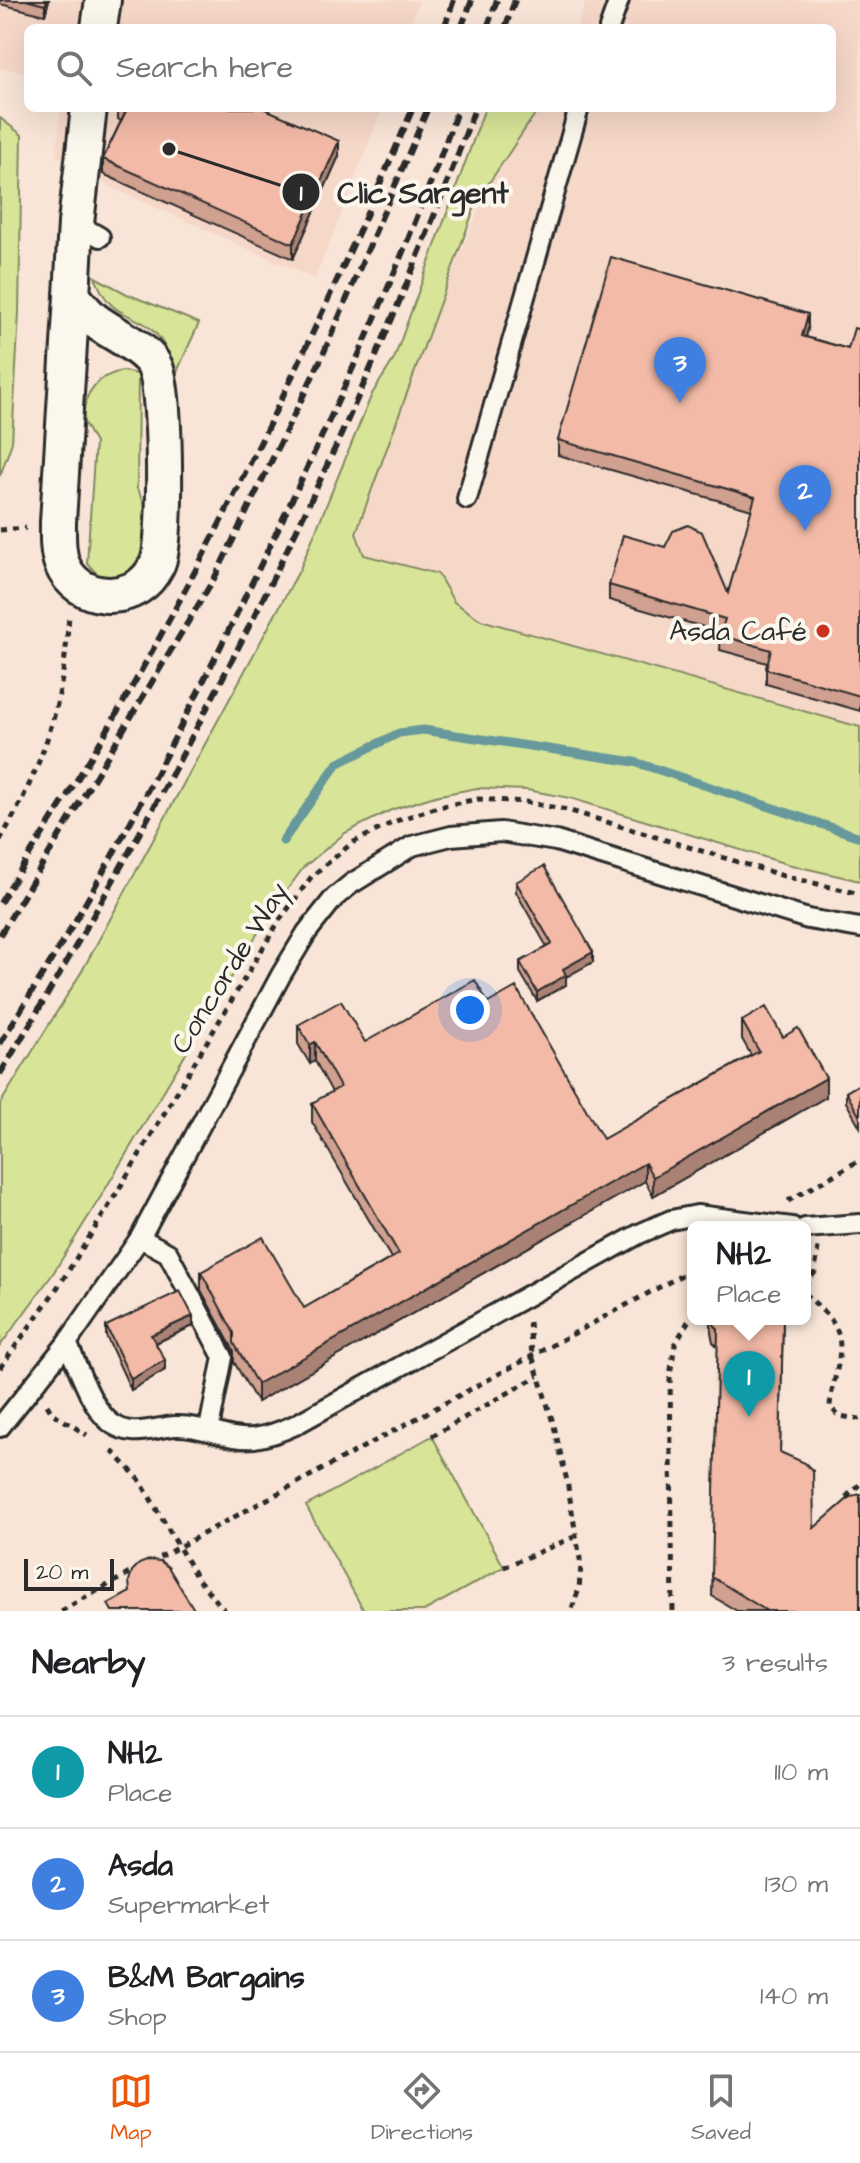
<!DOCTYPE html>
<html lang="en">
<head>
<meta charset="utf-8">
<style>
  :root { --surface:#fff; --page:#f6f6f6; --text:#202124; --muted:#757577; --line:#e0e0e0; --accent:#ea580c }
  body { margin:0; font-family:"Architects Daughter",sans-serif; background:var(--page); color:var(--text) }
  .scale { position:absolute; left:24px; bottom:20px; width:90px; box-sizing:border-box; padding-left:8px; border:4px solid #2b2b2b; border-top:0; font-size:22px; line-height:28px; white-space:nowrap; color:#2b2b2b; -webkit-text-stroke:6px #fbf7ec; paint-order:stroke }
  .you { position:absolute; left:470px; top:1010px; width:28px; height:28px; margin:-20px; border:6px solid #fff; border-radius:50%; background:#1a73e8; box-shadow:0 0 0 12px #1a73e833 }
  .badge { display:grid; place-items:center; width:52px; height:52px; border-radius:50%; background:var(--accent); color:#fff; font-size:26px; font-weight:700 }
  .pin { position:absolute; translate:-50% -66px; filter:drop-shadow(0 2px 4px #0008) }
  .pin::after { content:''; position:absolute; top:42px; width:28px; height:24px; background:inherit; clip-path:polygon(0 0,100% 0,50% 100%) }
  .popup { position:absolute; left:687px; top:1221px; width:124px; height:104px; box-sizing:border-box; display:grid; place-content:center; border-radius:12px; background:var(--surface); filter:drop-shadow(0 2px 6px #0005); font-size:26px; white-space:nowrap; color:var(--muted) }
  .popup b { font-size:30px; color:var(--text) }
  .popup::after { content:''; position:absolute; left:50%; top:100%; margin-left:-16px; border:16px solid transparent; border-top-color:var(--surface) }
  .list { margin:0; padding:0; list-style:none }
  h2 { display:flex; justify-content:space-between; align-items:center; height:104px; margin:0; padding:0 32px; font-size:34px }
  h2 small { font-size:26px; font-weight:400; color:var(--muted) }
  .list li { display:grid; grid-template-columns:52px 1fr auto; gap:24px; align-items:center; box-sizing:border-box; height:112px; padding:0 32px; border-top:2px solid var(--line) }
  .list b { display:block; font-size:30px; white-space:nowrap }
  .list p { margin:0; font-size:26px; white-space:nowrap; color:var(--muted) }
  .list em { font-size:26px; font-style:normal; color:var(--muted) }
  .icon { flex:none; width:44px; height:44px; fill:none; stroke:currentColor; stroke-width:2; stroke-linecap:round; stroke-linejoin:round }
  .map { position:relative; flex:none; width:860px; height:1611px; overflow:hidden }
  .search { position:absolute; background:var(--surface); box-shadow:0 8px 32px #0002; left:24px; right:24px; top:24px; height:88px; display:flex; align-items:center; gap:20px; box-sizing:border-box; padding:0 28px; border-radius:12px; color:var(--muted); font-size:30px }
  .sheet { height:440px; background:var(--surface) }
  nav { display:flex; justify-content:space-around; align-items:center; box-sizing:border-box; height:112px; border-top:2px solid var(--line); background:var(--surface); font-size:22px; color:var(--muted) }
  nav a { display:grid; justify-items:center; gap:4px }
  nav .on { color:var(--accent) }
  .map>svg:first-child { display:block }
  .built { fill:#f6d8c9 }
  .green { fill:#d8e598; stroke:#828862; stroke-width:2 }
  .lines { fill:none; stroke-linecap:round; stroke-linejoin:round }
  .stream { stroke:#66989c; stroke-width:9 }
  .service-casing { stroke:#2b2b2b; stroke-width:24 }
  .minor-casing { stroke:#2b2b2b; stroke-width:40 }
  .path { stroke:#2b2b2b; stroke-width:5; stroke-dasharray:6 6; stroke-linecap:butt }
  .service { stroke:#fbf7ec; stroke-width:18 }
  .minor { stroke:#fbf7ec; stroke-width:34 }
  .rail { stroke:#2b2b2b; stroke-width:6; stroke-dasharray:12 6; stroke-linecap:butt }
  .wall { fill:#d0a090; stroke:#2b2b2b; stroke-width:2 }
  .shaded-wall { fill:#a98275; stroke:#2b2b2b; stroke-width:2 }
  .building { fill:#f2baa7; stroke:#2b2b2b; stroke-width:2 }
  .poi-dot { fill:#c8321e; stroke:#fbf7ec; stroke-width:3 }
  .labels { text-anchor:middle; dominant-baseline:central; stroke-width:8; stroke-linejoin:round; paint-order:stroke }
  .poi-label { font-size:28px; fill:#2b2b2b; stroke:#fbf7ec; text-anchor:end }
  .street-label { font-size:28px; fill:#2b2b2b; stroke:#fbf7ec }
  .leader { fill:none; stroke:#2b2b2b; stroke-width:3 }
  .callout-dot { fill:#2b2b2b; stroke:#fbf7ec; stroke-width:3 }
  .mark-label { font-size:24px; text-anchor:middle; font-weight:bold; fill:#fff }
  .callout-label { font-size:30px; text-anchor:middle; font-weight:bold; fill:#2b2b2b; stroke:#fbf7ec; stroke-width:8; stroke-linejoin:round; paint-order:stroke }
</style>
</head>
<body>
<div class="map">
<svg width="860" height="1611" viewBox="0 0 860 1611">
  <rect width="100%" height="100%" fill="#f8e5d7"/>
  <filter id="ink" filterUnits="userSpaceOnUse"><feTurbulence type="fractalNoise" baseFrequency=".0125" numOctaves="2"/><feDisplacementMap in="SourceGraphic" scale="16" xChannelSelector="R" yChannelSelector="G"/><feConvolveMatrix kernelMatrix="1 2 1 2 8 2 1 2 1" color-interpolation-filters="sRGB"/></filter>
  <g filter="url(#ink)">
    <g class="built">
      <path d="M 0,0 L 419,0 L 410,28 L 28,28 L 28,72 L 0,68 Z"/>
      <path d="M 586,0 L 860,0 L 860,727 L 386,593 L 339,539 L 485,195 L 536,108 L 832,108 L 832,28 L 577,28 Z"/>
      <path d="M 61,108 L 383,108 L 315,279 L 110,187 L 56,156 Z"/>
    </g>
    <g class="green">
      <path d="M 485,108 L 539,108 L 477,201 L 356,533 L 364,555 L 438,574 L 454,602 L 481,620 L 860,727 L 860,881 L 787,864 L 570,798 L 527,790 L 477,788 L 435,796 L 391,810 L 345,833 L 304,867 L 269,914 L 100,1198 L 52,1275 L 0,1346 L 0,1104 L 82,971 L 300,569 L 372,394 L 394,359 Z"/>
      <path d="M 0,118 L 22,135 L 19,312 L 12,442 L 0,476 Z"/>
      <path d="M 95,277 L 127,294 L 199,323 L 176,374 C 171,360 167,347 157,335 C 133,308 112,323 95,277 Z"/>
      <path d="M 122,371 L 138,374 L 137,489 L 153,518 L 148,560 L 113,583 L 96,573 L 87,563 L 95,443 L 82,419 C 84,394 96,376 122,371 Z"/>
      <path d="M 432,1436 L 504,1567 L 424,1611 L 364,1611 L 306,1506 Z"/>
    </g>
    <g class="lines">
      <path class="stream" d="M 283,841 L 337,764 L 399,733 L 423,730 L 635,762 L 860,837"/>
      <defs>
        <g id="service">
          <path d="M 609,28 L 619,0"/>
          <path d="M 76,223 L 100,237"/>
          <path d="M 467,499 L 579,108"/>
          <path d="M 805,1228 L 860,1224"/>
          <path d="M 140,1238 L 168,1253 L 223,1357 L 209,1429"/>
          <path d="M 67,1343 C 78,1366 91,1408 111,1423 C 132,1439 154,1427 176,1426 C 204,1425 228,1441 254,1438 C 269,1436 282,1431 295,1425 L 639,1234 L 671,1220 L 697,1215 L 792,1227"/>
          <path d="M 0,1427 L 67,1343 L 140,1238 L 281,975 L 307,932 L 334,898 L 351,884 L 412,846 L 451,836 L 501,832 L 556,841 L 808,919 L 860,928"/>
        </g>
        <g id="minor">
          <path d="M 99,28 L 103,0"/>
          <path d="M 72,296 C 79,304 85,312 93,319 C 110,333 146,347 155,367 C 166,389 167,540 158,562 C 157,566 154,569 152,573 C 131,605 77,602 62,564 C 57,551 58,535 58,522 Z"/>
          <path d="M 72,296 L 76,223 L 89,108"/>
        </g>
      </defs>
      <use href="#service" class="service-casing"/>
      <use href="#minor" class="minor-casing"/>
      <g class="path">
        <path d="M 0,530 L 26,528"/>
        <path d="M 0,840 C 28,793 52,738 61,684 C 65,662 67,638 69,616"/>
        <path d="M 788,1201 L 860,1160"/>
        <path d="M 805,1286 L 815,1272 L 818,1247"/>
        <path d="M 805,1293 C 815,1304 828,1314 835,1326 C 848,1350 831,1381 830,1407 L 839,1416 L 860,1419"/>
        <path d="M 529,1322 L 532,1355 L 554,1426 L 567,1481 L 581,1565 L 579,1589 L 571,1611"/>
        <path d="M 0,1368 L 62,1281 L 110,1204 L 279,921 L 312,876 L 352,843 L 396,821 L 438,807 L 478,799 L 525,802 L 567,810 L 784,876 L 860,894"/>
        <path d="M 47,1405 L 52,1413 L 87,1435"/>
        <path d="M 432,1436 L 538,1376"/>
        <path d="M 112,1451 L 139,1479 L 197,1578 L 225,1611"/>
        <path d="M 846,1497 L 860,1484"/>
        <path d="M 149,1563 L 693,1269"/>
        <path d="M 504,1567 L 574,1537"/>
        <path d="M 61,1611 L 137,1569"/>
        <path d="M 673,1611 L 670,1376 L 675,1344 L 693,1313"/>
      </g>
      <use href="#service" class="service"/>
      <use href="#minor" class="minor"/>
      <g class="rail">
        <path d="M 444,28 L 454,0"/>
        <path d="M 461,28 L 472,0"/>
        <path d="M 487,28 L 497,0"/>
        <path d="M 505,28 L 515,0"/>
        <path d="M 0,903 C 41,835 85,770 124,701 C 233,510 326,310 413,108"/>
        <path d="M 0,935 L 215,577 L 322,357 L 428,108"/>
        <path d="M 0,1044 C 27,999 56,954 82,909 C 153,786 215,659 277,531 C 343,393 407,253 458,108"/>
        <path d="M 0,1074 C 186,766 352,446 475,108"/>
      </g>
    </g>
    <g class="wall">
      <path d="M 0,0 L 49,0 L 45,15 L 0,4 Z"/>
      <path d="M 118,108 L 263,108 L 339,156 L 293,259 L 103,174 L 103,159 L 121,121 L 118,119 Z"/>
      <path d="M 808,329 L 806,337 L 848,349 L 860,330 L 860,711 L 766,684 L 766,669 L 767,663 L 720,650 L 721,632 L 609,600 L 609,585 L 728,593 L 752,510 L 558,455 L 558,440 Z"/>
      <path d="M 516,882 L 593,962 L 566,977 L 566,985 L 537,1001 L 520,972 L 520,962 L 547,947 L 516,892 Z"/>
      <path d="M 488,1003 L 603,1139 L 751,1055 L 742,1039 L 742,1021 L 783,1037 L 826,1097 L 653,1196 L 645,1181 L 257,1402 L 234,1362 L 234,1351 L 201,1290 L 201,1272 L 304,1308 L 391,1258 L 312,1122 L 312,1103 L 332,1092 L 315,1061 L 310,1064 L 298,1044 L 298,1025 L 365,1042 Z"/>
      <path d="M 860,1084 L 860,1127 L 846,1102 L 846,1092 Z"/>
      <path d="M 711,1319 L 783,1319 L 780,1452 L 814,1528 L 860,1611 L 737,1611 L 712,1596 L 718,1347 L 713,1342 L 711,1332 Z"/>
      <path d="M 106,1326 L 193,1326 L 156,1343 L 165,1370 L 131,1390 L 106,1336 Z"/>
    </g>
    <g class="shaded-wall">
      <path d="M 47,0 L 49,0 L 45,15 L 45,5 Z"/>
      <path d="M 339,141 L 339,156 L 293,259 L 293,244 Z"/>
      <path d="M 808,314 L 808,329 L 802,351 L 802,336 Z"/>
      <path d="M 593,952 L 593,962 L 566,977 L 566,985 L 537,1001 L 537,992 L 563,969 Z"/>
      <path d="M 315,1042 L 315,1061 L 310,1064 L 310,1045 Z"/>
      <path d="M 826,1078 L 826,1097 L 653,1196 L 653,1177 Z"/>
      <path d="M 645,1163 L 645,1181 L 257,1402 L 257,1384 Z"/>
      <path d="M 193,1316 L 193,1326 L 151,1345 L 151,1335 Z"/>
      <path d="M 165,1360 L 165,1370 L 131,1390 L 131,1379 Z"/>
    </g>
    <g class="building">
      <path d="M 26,0 L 47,0 L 45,5 Z"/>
      <path d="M 125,108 L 263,108 L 339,141 L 293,244 L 103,159 L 127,109 Z"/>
      <path d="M 611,257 L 808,314 L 802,336 L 848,349 L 854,328 L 860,330 L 860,696 L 766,669 L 771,650 L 720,635 L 725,619 L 609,585 L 623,535 L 665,547 L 673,531 L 688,525 L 702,532 L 728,593 L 755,497 L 558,440 Z"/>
      <path d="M 544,866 L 593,952 L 563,969 L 566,975 L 537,992 L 520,962 L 552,944 L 516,882 Z"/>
      <path d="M 475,980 L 488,1003 L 516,987 L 603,1139 L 759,1051 L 742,1021 L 766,1007 L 783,1037 L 798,1028 L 826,1078 L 653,1177 L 645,1163 L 257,1384 L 234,1343 L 234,1333 L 201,1272 L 263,1237 L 304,1308 L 399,1254 L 312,1103 L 340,1087 L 315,1042 L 310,1045 L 298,1025 L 341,1001 L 365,1042 Z"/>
      <path d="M 860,1084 L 860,1117 L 846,1092 Z"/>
      <path d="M 180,1291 L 193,1316 L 151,1335 L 165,1360 L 131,1379 L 106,1326 Z"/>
      <path d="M 712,1319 L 783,1319 L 780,1452 L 805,1463 L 813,1471 L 814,1528 L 850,1497 L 860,1494 L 860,1611 L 767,1611 L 712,1577 L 718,1329 L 713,1323 Z"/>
      <path d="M 149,1560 L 160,1561 L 168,1567 L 195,1611 L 112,1611 L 108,1604 L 130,1592 L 129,1581 L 132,1571 L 139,1564 Z"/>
    </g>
  </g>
  <circle class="poi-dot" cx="823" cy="631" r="8"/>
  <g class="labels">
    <g class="poi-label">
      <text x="807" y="631">Asda Café</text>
    </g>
    <g class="street-label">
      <text transform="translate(230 968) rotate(-58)">Concorde Way</text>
    </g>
  </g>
  <path class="leader" d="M169 149L301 192"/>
  <g class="callout-dot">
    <circle cx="169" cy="149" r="8"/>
    <circle cx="301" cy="192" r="20"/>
  </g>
  <g class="mark-label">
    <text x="301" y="201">1</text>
  </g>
  <g class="callout-label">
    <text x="423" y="203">Clic Sargent</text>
  </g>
</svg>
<div class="scale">20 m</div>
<div class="you"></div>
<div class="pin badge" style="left:749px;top:1417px;background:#0f9aa8">1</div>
<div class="popup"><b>NH2</b>Place</div>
<div class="pin badge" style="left:805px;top:531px;background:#3f7fe0">2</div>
<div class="pin badge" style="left:680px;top:403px;background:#3f7fe0">3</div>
<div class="search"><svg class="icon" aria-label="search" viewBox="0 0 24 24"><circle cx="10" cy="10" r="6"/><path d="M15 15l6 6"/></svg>Search here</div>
</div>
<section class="sheet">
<h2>Nearby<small>3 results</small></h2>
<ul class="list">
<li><span class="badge" style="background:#0f9aa8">1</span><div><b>NH2</b><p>Place</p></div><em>110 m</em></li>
<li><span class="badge" style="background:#3f7fe0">2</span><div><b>Asda</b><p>Supermarket</p></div><em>130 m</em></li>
<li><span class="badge" style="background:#3f7fe0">3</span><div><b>B&amp;M Bargains</b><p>Shop</p></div><em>140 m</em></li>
</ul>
</section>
<nav>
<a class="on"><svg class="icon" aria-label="map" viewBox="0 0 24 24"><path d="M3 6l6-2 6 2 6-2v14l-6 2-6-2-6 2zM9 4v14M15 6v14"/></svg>Map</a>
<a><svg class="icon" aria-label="directions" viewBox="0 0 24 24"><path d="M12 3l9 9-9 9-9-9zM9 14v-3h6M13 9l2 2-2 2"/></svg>Directions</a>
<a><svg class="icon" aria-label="saved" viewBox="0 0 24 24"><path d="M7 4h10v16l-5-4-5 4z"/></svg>Saved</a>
</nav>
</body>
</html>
